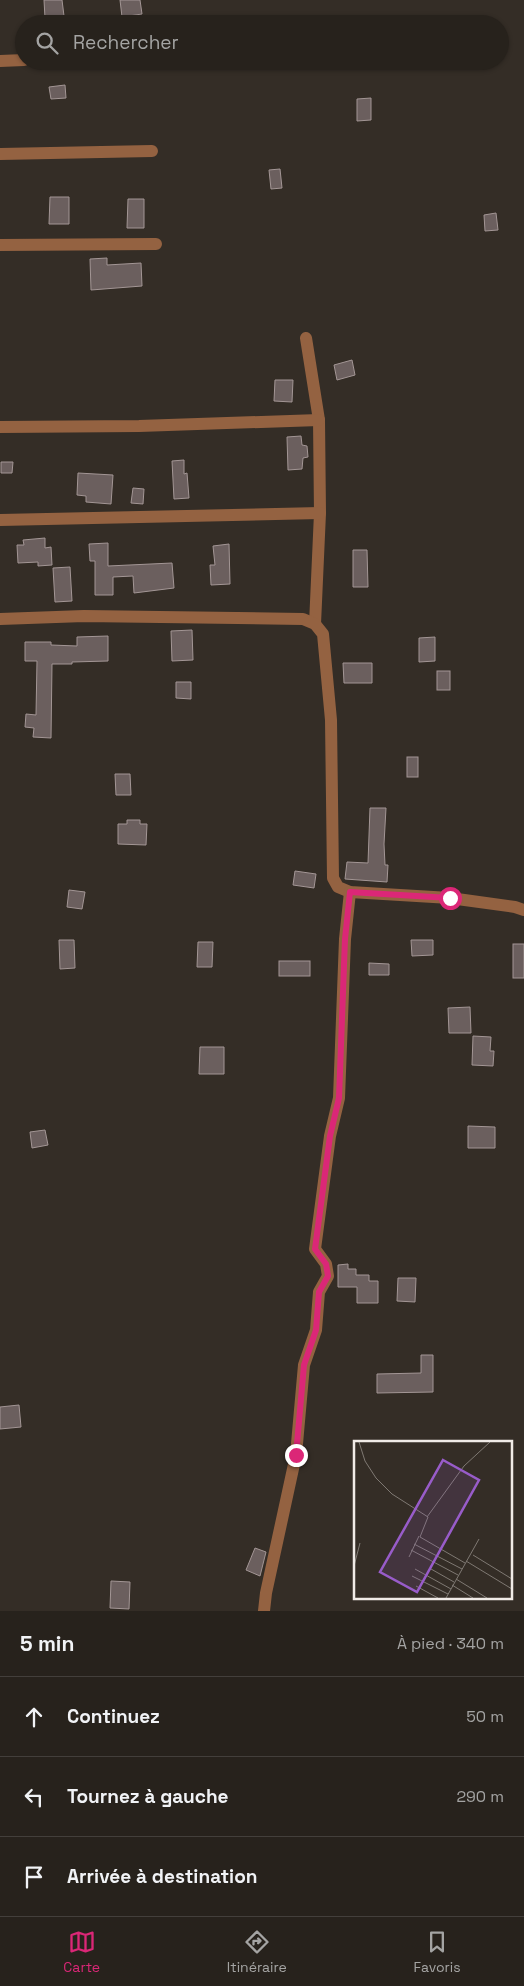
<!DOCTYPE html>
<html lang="fr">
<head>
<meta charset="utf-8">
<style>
  :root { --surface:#27221c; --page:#2f2a25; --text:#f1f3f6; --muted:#a4a4a3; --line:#433f3b; --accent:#db2777 }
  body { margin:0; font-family:"Space Grotesk",sans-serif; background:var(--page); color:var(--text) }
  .stop { position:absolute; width:15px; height:15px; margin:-11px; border:4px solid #db2777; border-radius:50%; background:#fff }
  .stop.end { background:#db2777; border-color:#fff; box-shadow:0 1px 5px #0008 }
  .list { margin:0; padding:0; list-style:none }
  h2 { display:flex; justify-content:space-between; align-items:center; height:65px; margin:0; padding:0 20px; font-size:21px }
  h2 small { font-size:16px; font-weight:400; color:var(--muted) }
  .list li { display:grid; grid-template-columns:32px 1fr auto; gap:15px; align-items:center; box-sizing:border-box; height:80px; padding:0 20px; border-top:1px solid var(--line) }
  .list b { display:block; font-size:19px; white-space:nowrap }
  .list em { font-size:16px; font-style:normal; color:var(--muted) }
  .icon { flex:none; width:28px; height:28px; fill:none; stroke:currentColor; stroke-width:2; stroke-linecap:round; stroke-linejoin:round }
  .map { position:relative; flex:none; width:524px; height:1611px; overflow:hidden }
  .search { position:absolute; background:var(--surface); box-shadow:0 1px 4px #0004; left:15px; right:15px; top:15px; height:55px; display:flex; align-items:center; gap:12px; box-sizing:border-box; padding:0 18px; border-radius:28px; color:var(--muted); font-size:19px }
  .sheet { height:305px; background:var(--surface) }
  nav { display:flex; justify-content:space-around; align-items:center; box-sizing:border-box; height:70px; border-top:1px solid var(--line); background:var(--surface); font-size:14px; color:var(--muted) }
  nav a { display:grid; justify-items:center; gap:2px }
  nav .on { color:var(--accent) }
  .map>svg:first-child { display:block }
  .building { fill:#6b5f5e; stroke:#a39695 }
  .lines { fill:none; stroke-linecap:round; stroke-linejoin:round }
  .minor { stroke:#946241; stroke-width:12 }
  .route { stroke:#db2777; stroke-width:6 }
  .inset-road { fill:none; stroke:#7f7973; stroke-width:1 }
  .view { fill:#985cc9; fill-opacity:0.15; stroke:#985cc9; stroke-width:2.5 }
  .inset-edge { fill:none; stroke:#f0ebe7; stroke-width:2.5 }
</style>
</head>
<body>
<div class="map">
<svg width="524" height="1611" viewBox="0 0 524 1611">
  <rect width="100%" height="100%" fill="#342d26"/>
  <g class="building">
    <path d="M 44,0 L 62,0 L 64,16 L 45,18 Z"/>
    <path d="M 120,0 L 140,0 L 142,14 L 122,17 Z"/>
    <path d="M 65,85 L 66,98 L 51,99 L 49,87 Z"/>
    <path d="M 371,98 L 371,120 L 357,121 L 357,99 Z"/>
    <path d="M 280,169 L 282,188 L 271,189 L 269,170 Z"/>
    <path d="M 50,197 L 69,197 L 69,224 L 49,224 Z"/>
    <path d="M 128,199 L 144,199 L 144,228 L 127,228 Z"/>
    <path d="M 496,213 L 498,230 L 485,231 L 484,215 Z"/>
    <path d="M 107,258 L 107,265 L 141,263 L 142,286 L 91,290 L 90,259 Z"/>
    <path d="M 352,360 L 355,375 L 337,380 L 334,365 Z"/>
    <path d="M 275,380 L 293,380 L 292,402 L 274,401 Z"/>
    <path d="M 301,436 L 302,445 L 307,446 L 308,457 L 303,458 L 302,469 L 288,470 L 287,437 Z"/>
    <path d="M 184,460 L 184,474 L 187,473 L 189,498 L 174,499 L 172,461 Z"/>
    <path d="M 1,462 L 13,462 L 12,473 L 1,473 Z"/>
    <path d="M 78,473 L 113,475 L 111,504 L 86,502 L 86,496 L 77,495 Z"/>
    <path d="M 133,488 L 144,489 L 143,504 L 131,503 Z"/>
    <path d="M 45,538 L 45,548 L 51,547 L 52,565 L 38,566 L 38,562 L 18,563 L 17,545 L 24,545 L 23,540 Z"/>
    <path d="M 108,543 L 108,566 L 172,563 L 174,588 L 134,593 L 133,576 L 113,577 L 113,595 L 95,595 L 95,561 L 90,561 L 89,544 Z"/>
    <path d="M 229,544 L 230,584 L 211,585 L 210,565 L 215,565 L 213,546 Z"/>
    <path d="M 353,550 L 367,550 L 368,587 L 353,587 Z"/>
    <path d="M 70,567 L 72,601 L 55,602 L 53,568 Z"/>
    <path d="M 192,630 L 193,660 L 172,661 L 171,631 Z"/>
    <path d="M 108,636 L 108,661 L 72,662 L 72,664 L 52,664 L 51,738 L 33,737 L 34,728 L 25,727 L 26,714 L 36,715 L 37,661 L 25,661 L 25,642 L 51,642 L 51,645 L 77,646 L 77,637 Z"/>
    <path d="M 435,637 L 435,661 L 419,662 L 419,638 Z"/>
    <path d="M 343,663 L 372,663 L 372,683 L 344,683 Z"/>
    <rect x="437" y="671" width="13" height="19"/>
    <path d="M 176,682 L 191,682 L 191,699 L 176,698 Z"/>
    <rect x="407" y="757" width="11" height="20"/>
    <path d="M 115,774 L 130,774 L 131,795 L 116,795 Z"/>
    <path d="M 370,808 L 386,808 L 384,844 L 385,865 L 388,865 L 387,882 L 345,879 L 347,862 L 368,863 Z"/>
    <path d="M 127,820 L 140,820 L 140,824 L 147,824 L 146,845 L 118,844 L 118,824 L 127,824 Z"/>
    <path d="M 295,871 L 316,874 L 314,888 L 293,885 Z"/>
    <path d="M 69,890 L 85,892 L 82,909 L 67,907 Z"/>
    <path d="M 59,940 L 74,940 L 75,968 L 60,969 Z"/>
    <path d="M 411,940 L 433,940 L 433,955 L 412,956 Z"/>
    <path d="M 198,942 L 213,942 L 212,967 L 197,967 Z"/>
    <rect x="513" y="944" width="11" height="34"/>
    <rect x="279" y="961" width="31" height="15"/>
    <path d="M 369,963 L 389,964 L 389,975 L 369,975 Z"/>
    <path d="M 470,1007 L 471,1033 L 449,1033 L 448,1008 Z"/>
    <path d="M 473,1036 L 491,1037 L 490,1051 L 494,1051 L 493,1066 L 472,1065 Z"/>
    <path d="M 200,1047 L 224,1047 L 224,1074 L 199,1074 Z"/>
    <path d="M 468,1126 L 495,1127 L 495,1148 L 468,1148 Z"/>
    <path d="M 45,1130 L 48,1145 L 32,1148 L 30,1132 Z"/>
    <path d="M 348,1264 L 348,1269 L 356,1269 L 356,1275 L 369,1275 L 369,1281 L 378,1281 L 378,1303 L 357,1303 L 357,1287 L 338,1287 L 338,1265 Z"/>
    <path d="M 398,1278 L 416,1278 L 415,1302 L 397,1301 Z"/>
    <path d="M 421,1355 L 433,1355 L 433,1392 L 377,1393 L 377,1374 L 421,1373 Z"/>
    <path d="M 19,1405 L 21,1427 L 0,1429 L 0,1407 Z"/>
    <path d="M 255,1548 L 266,1552 L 260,1576 L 246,1570 Z"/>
    <path d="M 111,1581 L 130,1582 L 129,1609 L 110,1608 Z"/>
  </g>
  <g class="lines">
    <g class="minor">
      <path d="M 0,61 L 24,60"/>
      <path d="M 0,154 L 152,151"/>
      <path d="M 0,245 L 156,244"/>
      <path d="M 306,338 L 319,420 L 320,513 L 315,624"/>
      <path d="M 0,427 L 139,426 L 319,420"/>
      <path d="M 0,520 L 320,513"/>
      <path d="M 0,619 L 84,616 L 303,619 L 315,624 L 323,634 L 331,720 L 333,878 L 338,887 L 350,892 L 450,898 L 515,907 L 524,910"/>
      <path d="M 264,1611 L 266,1593 L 296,1455 L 304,1365 L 316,1330 L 319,1292 L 328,1276 L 326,1264 L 315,1249 L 330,1136 L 339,1098 L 345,939 L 350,892"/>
    </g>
  </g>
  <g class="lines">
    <path class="route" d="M 296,1455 L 304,1365 L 316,1330 L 319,1292 L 328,1276 L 326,1264 L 315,1249 L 330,1136 L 339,1098 L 345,939 L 350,892 L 450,898"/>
  </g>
  <g transform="translate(354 1441)">
    <rect width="158" height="158" fill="#342d26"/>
    <path class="inset-road" d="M 5,1 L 11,20 L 22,37 L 38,53 L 74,76 L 66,96 L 111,122M 73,76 L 110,25 L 136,1M 60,103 L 108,128M 57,109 L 104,134M 119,114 L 158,138M 55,116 L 65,95M 112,120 L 158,148M 0,125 L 6,102M 61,128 L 97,148M 77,128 L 100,141M 58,135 L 94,153M 102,138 L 133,157M 98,144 L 119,157M 62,145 L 84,157M 92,157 L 125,98"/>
    <path class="view" d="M 89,19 L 125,39 L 63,151 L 26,131 Z"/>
    <rect width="158" height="158" class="inset-edge"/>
  </g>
</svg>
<div class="stop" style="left:450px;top:898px"></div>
<div class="stop end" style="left:296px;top:1455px"></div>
<div class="search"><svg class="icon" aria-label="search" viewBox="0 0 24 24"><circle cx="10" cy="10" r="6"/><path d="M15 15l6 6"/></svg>Rechercher</div>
</div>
<section class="sheet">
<h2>5 min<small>À pied · 340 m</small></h2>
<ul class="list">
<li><svg class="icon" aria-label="ahead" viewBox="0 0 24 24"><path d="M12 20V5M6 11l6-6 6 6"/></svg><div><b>Continuez</b></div><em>50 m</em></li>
<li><svg class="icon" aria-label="left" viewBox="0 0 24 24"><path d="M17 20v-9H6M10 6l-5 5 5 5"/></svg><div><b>Tournez à gauche</b></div><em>290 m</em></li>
<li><svg class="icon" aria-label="arrive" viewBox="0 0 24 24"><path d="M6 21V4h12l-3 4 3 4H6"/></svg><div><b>Arrivée à destination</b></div></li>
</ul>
</section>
<nav>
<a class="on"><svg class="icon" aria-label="map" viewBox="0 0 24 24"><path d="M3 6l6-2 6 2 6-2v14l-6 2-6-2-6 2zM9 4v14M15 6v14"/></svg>Carte</a>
<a><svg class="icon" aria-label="directions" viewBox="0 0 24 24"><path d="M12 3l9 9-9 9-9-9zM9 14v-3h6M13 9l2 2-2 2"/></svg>Itinéraire</a>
<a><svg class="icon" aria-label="saved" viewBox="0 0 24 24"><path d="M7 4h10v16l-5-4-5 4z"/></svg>Favoris</a>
</nav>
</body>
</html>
